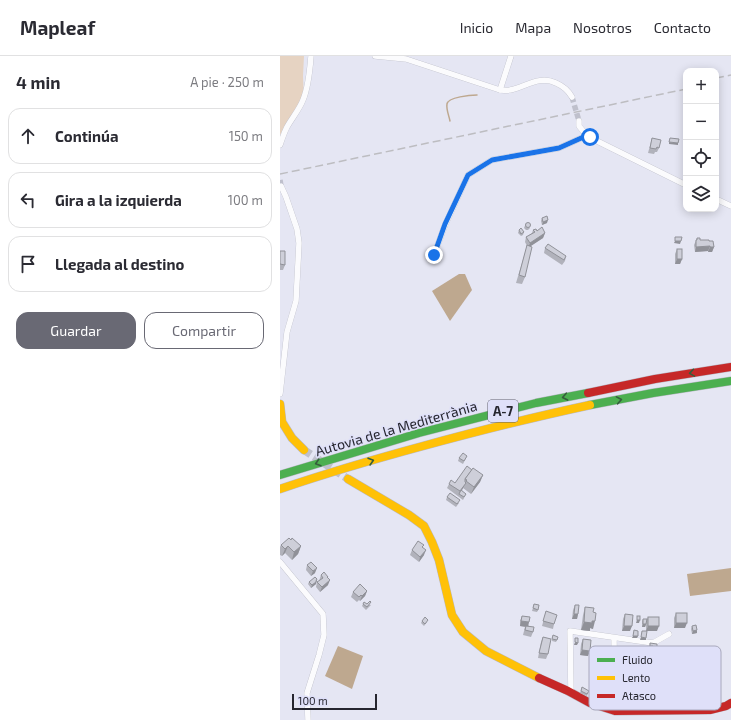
<!DOCTYPE html>
<html lang="es">
<head>
<meta charset="utf-8">
<style>
  :root { --surface:#fff; --page:#f7f7f7; --text:#2b2b33; --muted:#7c7c81; --line:#e1e1e2; --accent:#696974 }
  body { margin:0; font-family:"Exo 2",sans-serif; background:var(--page); color:var(--text) }
  .controls { position:absolute; right:12px; top:12px; display:grid; overflow:hidden; border-radius:8px; box-shadow:0 2px 10px #0003 }
  .controls button { width:36px; height:36px; display:grid; place-items:center; padding:0; border:0; border-bottom:1px solid var(--line); background:var(--surface); color:var(--text); font:20px sans-serif }
  .scale { position:absolute; left:12px; bottom:10px; width:85px; box-sizing:border-box; padding-left:4px; border:2px solid #26262f; border-top:0; font-size:11px; line-height:14px; white-space:nowrap; color:#26262f; -webkit-text-stroke:3px #dfe0f9; paint-order:stroke }
  .stop { position:absolute; width:12px; height:12px; margin:-9px; border:3px solid #1a73e8; border-radius:50%; background:#fff }
  .stop.end { background:#1a73e8; border-color:#fff; box-shadow:0 1px 4px #0008 }
  .list { margin:0; padding:0; list-style:none }
  h2 { display:flex; justify-content:space-between; align-items:center; height:52px; margin:0; padding:0 16px; font-size:17px }
  h2 small { font-size:13px; font-weight:400; color:var(--muted) }
  .list li { display:grid; grid-template-columns:26px 1fr auto; gap:12px; align-items:center; box-sizing:border-box; height:56px; margin:0 8px 8px; padding:0 8px; border:1px solid var(--line); border-radius:12px }
  .list b { display:block; font-size:15px; white-space:nowrap }
  .list em { font-size:13px; font-style:normal; color:var(--muted) }
  .actions { display:flex; gap:8px; padding:12px 16px }
  .actions a { flex:1; padding:9px 0; border:1px solid var(--accent); border-radius:12px; text-align:center; font-size:14px; color:var(--accent) }
  .actions .main { background:var(--accent); color:#fff }
  .icon { flex:none; width:22px; height:22px; fill:none; stroke:currentColor; stroke-width:2; stroke-linecap:round; stroke-linejoin:round }
  .map { position:relative; flex:none; width:451px; height:664px; overflow:hidden }
  header { display:flex; align-items:center; gap:24px; box-sizing:border-box; height:56px; padding:0 20px; background:var(--surface); border-bottom:1px solid var(--line) }
  header strong { font-size:19px }
  nav { display:flex; gap:22px; margin-inline-start:auto; font-size:14px }
  main { display:flex }
  aside { flex:1; background:var(--surface) }
  .map>svg:first-child { display:block }
  .green { fill:#e6d3c2 }
  .water { fill:#bea88f }
  .lines { fill:none; stroke-linecap:round; stroke-linejoin:round }
  .stream { stroke:#bea88f; stroke-width:1.5 }
  .street-tunnel { stroke:#bfc0cc; stroke-width:5.5; stroke-dasharray:5.5 3; stroke-linecap:butt }
  .secondary-tunnel { stroke:#bfc0cc; stroke-width:8; stroke-dasharray:8 4; stroke-linecap:butt }
  .street-casing { stroke:#b8b9c4; stroke-width:6 }
  .fast-casing { stroke:#b8b9c4; stroke-width:9 }
  .slow-casing { stroke:#b8b9c4; stroke-width:9 }
  .jam-casing { stroke:#b8b9c4; stroke-width:9 }
  .street { stroke:#fbfbfd; stroke-width:5.5 }
  .fast { stroke:#4caf50; stroke-width:8 }
  .slow { stroke:#ffc107; stroke-width:8 }
  .jam { stroke:#c62828; stroke-width:8 }
  .rail { stroke:#bdbdc1; stroke-width:1.5; stroke-dasharray:8 4; stroke-linecap:butt }
  .wall { fill:#b1b2bb }
  .shaded-wall { fill:#909198 }
  .building { fill:#cecfd9; stroke:#909198 }
  .oneway { stroke:#355d3c }
  .route { stroke:#1a73e8; stroke-width:5 }
  .labels { text-anchor:middle; dominant-baseline:central; stroke-width:3; stroke-linejoin:round; paint-order:stroke }
  .shield { fill:#dfe0f9; stroke:#5e5e6c; stroke-width:1 }
  .shield-label { font-size:13px; font-weight:bold; fill:#26262f }
  .street-label { font-size:14px; fill:#26262f; stroke:#dfe0f9 }
  .key { fill:#dfe0f9; stroke:#a8a8bc; stroke-width:1 }
  .key-label { font-size:11px; fill:#26262f }
</style>
</head>
<body>
<header>
<strong>Mapleaf</strong>
<nav><a>Inicio</a><a>Mapa</a><a>Nosotros</a><a>Contacto</a></nav>
</header>
<main>
<aside>
<h2>4 min<small>A pie · 250 m</small></h2>
<ul class="list">
<li><svg class="icon" aria-label="ahead" viewBox="0 0 24 24"><path d="M12 20V5M6 11l6-6 6 6"/></svg><div><b>Continúa</b></div><em>150 m</em></li>
<li><svg class="icon" aria-label="left" viewBox="0 0 24 24"><path d="M17 20v-9H6M10 6l-5 5 5 5"/></svg><div><b>Gira a la izquierda</b></div><em>100 m</em></li>
<li><svg class="icon" aria-label="arrive" viewBox="0 0 24 24"><path d="M6 21V4h12l-3 4 3 4H6"/></svg><div><b>Llegada al destino</b></div></li>
</ul>
<div class="actions"><a class="main">Guardar</a><a>Compartir</a></div>
</aside>
<div class="map">
<svg width="451" height="664" viewBox="0 0 451 664">
  <rect width="100%" height="100%" fill="#e5e6f3"/>
  <path class="green" d="M 0,0 L 24,0 L 23,20 L 24,43 L 8,64 L 0,79 Z"/>
  <g class="water">
    <path d="M 179,218 L 185,218 L 192,234 L 170,265 L 152,235 Z"/>
    <path d="M 451,512 L 451,535 L 410,540 L 407,518 Z"/>
    <path d="M 58,590 L 83,600 L 72,633 L 45,620 Z"/>
  </g>
  <g class="lines">
    <path class="stream" d="M 170,65 C 169,60 166,53 167,48 C 168,41 191,39 197,39"/>
    <g class="street-tunnel">
      <path d="M 292,41 L 299,65"/>
      <path d="M 0,124 L 1,130"/>
    </g>
    <path class="secondary-tunnel" d="M 24,394 L 68,423"/>
    <defs>
      <g id="street">
        <path d="M 95,0 L 126,3 L 220,34 C 224,34 227,35 230,34 C 246,31 259,19 276,27 C 283,30 288,34 292,41"/>
        <path d="M 220,34 L 231,0"/>
        <path d="M 299,65 L 299,70 L 303,75 L 317,85 L 406,129"/>
        <path d="M 0,89 C 2,83 4,77 7,71 C 12,62 19,54 23,44 C 28,32 30,13 31,0"/>
        <path d="M 436,143 L 451,150"/>
        <path d="M 154,199 L 165,169 L 188,119 L 212,104 L 279,92 L 308,79"/>
        <path d="M 0,338 L 7,276 L 16,245 L 19,187 L 17,173 L 6,141 L 1,130"/>
        <path d="M 0,506 L 43,558 L 44,579 L 39,599 L 27,637 L 28,664"/>
        <path d="M 334,582 L 335,655"/>
        <path d="M 291,637 L 290,575 L 373,587 L 389,578"/>
      </g>
      <g id="fast">
        <path d="M 310,349 L 373,337 L 451,325"/>
        <path d="M 0,419 L 139,377 L 256,347 L 308,337"/>
      </g>
      <g id="slow">
        <path d="M 0,348 L 2,366 L 12,382 L 24,394"/>
        <path d="M 68,423 L 129,459 L 144,470 L 152,486 L 159,504 L 172,559 L 183,576 L 206,595 L 259,622"/>
        <path d="M 0,433 C 47,417 95,403 143,390 C 198,375 254,361 310,349"/>
      </g>
      <g id="jam">
        <path d="M 308,337 L 375,323 L 451,311"/>
        <path d="M 259,622 L 288,635 L 310,647 L 335,655 L 430,654 L 446,650 L 451,647"/>
      </g>
    </defs>
    <use href="#street" class="street-casing"/>
    <use href="#fast" class="fast-casing"/>
    <use href="#slow" class="slow-casing"/>
    <use href="#jam" class="jam-casing"/>
    <use href="#street" class="street"/>
    <use href="#fast" class="fast"/>
    <use href="#slow" class="slow"/>
    <use href="#jam" class="jam"/>
    <g class="rail">
      <path d="M 436,22 L 451,19"/>
      <path d="M 0,118 L 406,33"/>
    </g>
  </g>
  <g class="wall">
    <path d="M 372,82 L 379,92 L 377,96 L 375,96 L 374,98 L 368,97 Z"/>
    <path d="M 262,162 L 267,167 L 262,169 L 261,165 Z"/>
    <path d="M 246,167 L 250,172 L 248,174 L 246,174 L 244,172 Z"/>
    <path d="M 239,174 L 244,176 L 243,179 L 241,180 L 238,177 Z"/>
    <path d="M 253,174 L 265,177 L 263,182 L 250,190 L 245,221 L 242,228 L 236,227 L 247,190 L 245,186 L 246,181 L 252,177 Z"/>
    <path d="M 417,182 L 420,184 L 429,185 L 434,191 L 432,196 L 428,196 L 428,195 L 415,196 L 414,189 Z"/>
    <path d="M 265,192 L 286,200 L 285,205 L 282,209 L 264,197 Z"/>
    <path d="M 397,193 L 402,203 L 400,208 L 395,208 L 395,198 Z"/>
    <path d="M 0,195 L 5,209 L 3,214 L 0,214 Z"/>
    <path d="M 187,400 L 183,408 L 178,405 L 179,402 Z"/>
    <path d="M 192,414 L 203,419 L 200,426 L 191,438 L 183,432 L 182,435 L 186,438 L 183,444 L 167,432 L 169,428 L 175,427 Z"/>
    <path d="M 167,441 L 179,447 L 176,451 L 166,444 Z"/>
    <path d="M 11,484 L 21,490 L 18,498 L 12,504 L 5,497 L 2,500 L 0,499 L 0,491 L 1,489 Z"/>
    <path d="M 143,492 L 144,499 L 139,506 L 130,499 L 132,494 Z"/>
    <path d="M 27,509 L 35,517 L 31,520 L 26,514 Z"/>
    <path d="M 41,519 L 48,521 L 48,529 L 40,536 L 36,531 L 37,526 L 39,525 Z"/>
    <path d="M 37,523 L 36,528 L 31,532 L 28,528 L 29,526 Z"/>
    <path d="M 87,535 L 85,540 L 80,545 L 79,544 L 77,546 L 71,541 L 73,536 Z"/>
    <path d="M 83,548 L 87,548 L 91,549 L 86,554 L 82,550 Z"/>
    <path d="M 254,548 L 258,554 L 257,556 L 252,555 Z"/>
    <path d="M 295,549 L 298,558 L 297,563 L 292,563 L 293,554 Z"/>
    <path d="M 305,551 L 313,573 L 310,572 L 310,575 L 301,574 L 303,559 Z"/>
    <path d="M 266,555 L 274,568 L 273,573 L 262,570 Z"/>
    <path d="M 396,557 L 405,572 L 394,572 L 394,562 Z"/>
    <path d="M 345,558 L 350,575 L 342,575 L 343,563 Z"/>
    <path d="M 242,560 L 253,576 L 251,581 L 243,579 L 245,571 L 240,570 L 240,565 Z"/>
    <path d="M 368,561 L 377,575 L 366,575 L 366,569 L 365,571 L 362,571 L 362,565 L 363,563 L 366,564 Z"/>
    <path d="M 142,565 L 147,566 L 144,570 L 141,567 Z"/>
    <path d="M 412,570 L 417,577 L 412,578 L 411,573 Z"/>
    <path d="M 273,579 L 277,584 L 276,586 L 272,585 Z"/>
    <path d="M 263,581 L 268,598 L 266,603 L 258,602 L 261,586 Z"/>
    <path d="M 303,583 L 308,600 L 300,599 L 301,588 Z"/>
    <path d="M 370,587 L 377,591 L 376,593 L 375,594 L 379,604 L 377,609 L 370,609 L 370,605 L 372,600 L 373,595 L 372,595 L 372,593 L 369,592 Z"/>
    <path d="M 317,590 L 327,601 L 325,606 L 314,605 L 315,595 Z"/>
    <path d="M 316,616 L 323,627 L 321,632 L 310,630 L 313,619 L 315,619 Z"/>
    <path d="M 353,625 L 363,637 L 361,642 L 350,641 L 351,630 Z"/>
    <path d="M 302,631 L 309,635 L 307,640 L 300,637 Z"/>
  </g>
  <g class="shaded-wall">
    <path d="M 389,86 L 398,87 L 398,89 L 389,88 Z"/>
    <path d="M 268,164 L 267,167 L 262,169 L 263,166 Z"/>
    <path d="M 265,177 L 263,182 L 248,192 L 250,187 Z"/>
    <path d="M 395,185 L 401,185 L 400,188 L 394,187 Z"/>
    <path d="M 430,190 L 428,195 L 415,196 L 416,191 Z"/>
    <path d="M 430,191 L 434,191 L 432,196 L 428,196 Z"/>
    <path d="M 397,203 L 402,203 L 400,208 L 395,208 Z"/>
    <path d="M 203,419 L 200,426 L 191,438 L 194,431 Z"/>
    <path d="M 185,427 L 183,432 L 179,438 L 178,440 L 180,435 Z"/>
    <path d="M 8,490 L 5,497 L 2,500 L 5,493 Z"/>
    <path d="M 21,490 L 18,498 L 12,504 L 14,496 Z"/>
    <path d="M 146,494 L 144,499 L 139,506 L 140,501 Z"/>
    <path d="M 37,512 L 35,517 L 31,520 L 33,515 Z"/>
    <path d="M 37,523 L 36,528 L 31,532 L 32,529 Z"/>
    <path d="M 50,524 L 48,529 L 40,536 L 42,531 Z"/>
    <path d="M 87,535 L 85,540 L 80,545 L 82,540 Z"/>
    <path d="M 294,558 L 298,558 L 297,563 L 292,563 Z"/>
    <path d="M 357,564 L 360,564 L 359,567 L 356,567 Z"/>
    <path d="M 241,565 L 249,566 L 248,571 L 240,570 Z"/>
    <path d="M 312,565 L 315,565 L 313,573 L 310,572 L 310,575 L 301,574 L 304,566 Z"/>
    <path d="M 396,567 L 407,567 L 405,572 L 394,572 Z"/>
    <path d="M 363,568 L 366,568 L 365,571 L 362,571 Z"/>
    <path d="M 344,570 L 352,570 L 350,575 L 342,575 Z"/>
    <path d="M 368,570 L 379,570 L 377,575 L 366,575 Z"/>
    <path d="M 417,574 L 417,577 L 412,578 L 413,575 Z"/>
    <path d="M 353,580 L 358,580 L 357,582 L 352,582 Z"/>
    <path d="M 361,581 L 366,582 L 366,584 L 360,584 Z"/>
    <path d="M 295,586 L 298,587 L 297,589 L 294,589 Z"/>
    <path d="M 370,590 L 373,590 L 372,593 L 369,592 Z"/>
    <path d="M 302,594 L 310,595 L 308,600 L 300,599 Z"/>
    <path d="M 316,600 L 327,601 L 325,606 L 314,605 Z"/>
    <path d="M 372,604 L 379,604 L 377,609 L 370,609 Z"/>
    <path d="M 327,608 L 332,609 L 331,611 L 326,611 Z"/>
    <path d="M 368,617 L 376,618 L 375,620 L 367,619 Z"/>
    <path d="M 352,636 L 363,637 L 361,642 L 350,641 Z"/>
    <path d="M 367,641 L 371,641 L 370,644 L 366,644 Z"/>
    <path d="M 343,647 L 350,647 L 350,649 L 342,649 Z"/>
  </g>
  <g class="building">
    <path d="M 372,82 L 381,84 L 379,92 L 377,91 L 376,93 L 370,92 Z"/>
    <path d="M 390,82 L 399,83 L 398,87 L 389,86 Z"/>
    <path d="M 267,160 L 268,164 L 263,166 L 262,162 Z"/>
    <circle cx="248" cy="169" r="2.5"/>
    <path d="M 262,171 L 265,177 L 250,187 L 246,181 L 255,176 L 253,174 L 256,173 L 257,175 Z"/>
    <path d="M 241,172 L 244,176 L 241,178 L 239,174 Z"/>
    <path d="M 395,181 L 402,181 L 401,185 L 395,185 Z"/>
    <path d="M 417,182 L 420,182 L 420,184 L 429,184 L 429,185 L 433,185 L 434,191 L 430,191 L 430,190 L 416,191 L 416,184 L 417,184 Z"/>
    <path d="M 268,188 L 286,200 L 284,204 L 265,192 Z"/>
    <path d="M 247,189 L 252,191 L 245,221 L 239,219 Z"/>
    <rect x="397" y="193" width="5" height="10"/>
    <path d="M 0,195 L 5,195 L 5,209 L 0,208 Z"/>
    <path d="M 183,397 L 187,400 L 184,405 L 179,402 Z"/>
    <path d="M 187,410 L 192,414 L 185,423 L 185,426 L 186,427 L 180,435 L 169,428 L 171,424 L 175,427 Z"/>
    <path d="M 193,412 L 203,419 L 194,431 L 186,425 L 187,424 L 185,423 Z"/>
    <path d="M 181,434 L 186,438 L 184,441 L 179,438 Z"/>
    <path d="M 170,437 L 180,444 L 177,448 L 167,441 Z"/>
    <path d="M 9,482 L 11,484 L 12,482 L 21,490 L 14,496 L 8,490 L 5,493 L 1,489 Z"/>
    <path d="M 138,485 L 144,489 L 142,491 L 146,494 L 140,501 L 132,494 Z"/>
    <path d="M 31,506 L 37,512 L 33,515 L 27,509 Z"/>
    <path d="M 44,516 L 48,521 L 47,521 L 50,524 L 42,531 L 37,526 L 43,522 L 41,519 Z"/>
    <path d="M 35,521 L 37,523 L 36,525 L 36,526 L 32,529 L 29,526 Z"/>
    <path d="M 80,528 L 87,535 L 82,540 L 81,539 L 79,541 L 73,536 Z"/>
    <path d="M 90,545 L 91,546 L 87,551 L 83,548 L 84,546 L 87,548 Z"/>
    <path d="M 254,548 L 259,549 L 258,554 L 253,552 Z"/>
    <path d="M 295,549 L 299,549 L 298,558 L 294,558 Z"/>
    <path d="M 305,551 L 314,552 L 313,556 L 316,557 L 315,565 L 312,565 L 312,567 L 304,566 Z"/>
    <path d="M 266,555 L 277,559 L 274,568 L 263,565 Z"/>
    <rect x="396" y="557" width="11" height="10"/>
    <path d="M 345,558 L 353,559 L 352,570 L 344,570 Z"/>
    <path d="M 242,560 L 250,561 L 249,566 L 241,565 Z"/>
    <rect x="357" y="560" width="3" height="4"/>
    <path d="M 145,561 L 148,564 L 145,568 L 142,565 Z"/>
    <rect x="368" y="561" width="11" height="9"/>
    <path d="M 363,563 L 367,563 L 366,568 L 363,568 Z"/>
    <path d="M 416,569 L 417,574 L 413,575 L 412,570 Z"/>
    <path d="M 246,570 L 254,571 L 253,576 L 245,574 Z"/>
    <path d="M 354,574 L 358,575 L 358,580 L 353,580 Z"/>
    <path d="M 362,575 L 367,575 L 366,582 L 361,581 Z"/>
    <path d="M 273,579 L 278,581 L 277,584 L 272,583 Z"/>
    <path d="M 263,581 L 271,583 L 268,598 L 259,597 Z"/>
    <path d="M 295,582 L 298,582 L 298,587 L 295,586 Z"/>
    <path d="M 303,583 L 311,584 L 310,595 L 302,594 Z"/>
    <path d="M 370,587 L 377,588 L 377,591 L 376,591 L 375,593 L 373,592 L 373,590 L 370,590 Z"/>
    <path d="M 302,631 L 309,635 L 307,638 L 301,635 Z"/>
  </g>
  <defs><path id="oneway-chevron" d="M-2-3.5L2.5 0L-2 3.5" fill="none" stroke-width="1.6" stroke-linecap="round" stroke-linejoin="round"/></defs>
  <g class="oneway">
    <use href="#oneway-chevron" transform="translate(412 317) rotate(171)"/>
    <use href="#oneway-chevron" transform="translate(285 341) rotate(169)"/>
    <use href="#oneway-chevron" transform="translate(339 344) rotate(-10)"/>
    <use href="#oneway-chevron" transform="translate(91 405) rotate(-16)"/>
    <use href="#oneway-chevron" transform="translate(38 407) rotate(163)"/>
  </g>
  <g class="lines">
    <path class="route" d="M 154,199 L 165,168 L 188,119 L 212,104 L 279,92 L 308,79 L 310,81"/>
  </g>
  <g class="labels">
    <rect class="shield" x="208" y="344" width="30" height="22" rx="3"/>
    <g class="shield-label">
      <text x="223" y="355">A-7</text>
    </g>
    <g class="street-label">
      <text transform="translate(116 372) rotate(-16)">Autovia de la Mediterrània</text>
    </g>
  </g>
  <rect x="309" y="590" width="132" height="64" rx="6" class="key"/>
  <rect x="317" y="602" width="18" height="4" fill="#4caf50"/>
  <rect x="317" y="620" width="18" height="4" fill="#ffc107"/>
  <rect x="317" y="638" width="18" height="4" fill="#c62828"/>
  <g class="key-label">
    <text x="342" y="608">Fluido</text>
    <text x="342" y="626">Lento</text>
    <text x="342" y="644">Atasco</text>
  </g>
</svg>
<div class="controls">
<button>+</button>
<button>−</button>
<button><svg class="icon" aria-label="locate" viewBox="0 0 24 24"><circle cx="12" cy="12" r="6"/><path d="M12 2v4M12 18v4M2 12h4M18 12h4"/></svg></button>
<button><svg class="icon" aria-label="layers" viewBox="0 0 24 24"><path d="M12 4l9 5-9 5-9-5zM3 14l9 5 9-5"/></svg></button>
</div>
<div class="scale">100 m</div>
<div class="stop" style="left:310px;top:81px"></div>
<div class="stop end" style="left:154px;top:199px"></div>
</div>
</main>
</body>
</html>
